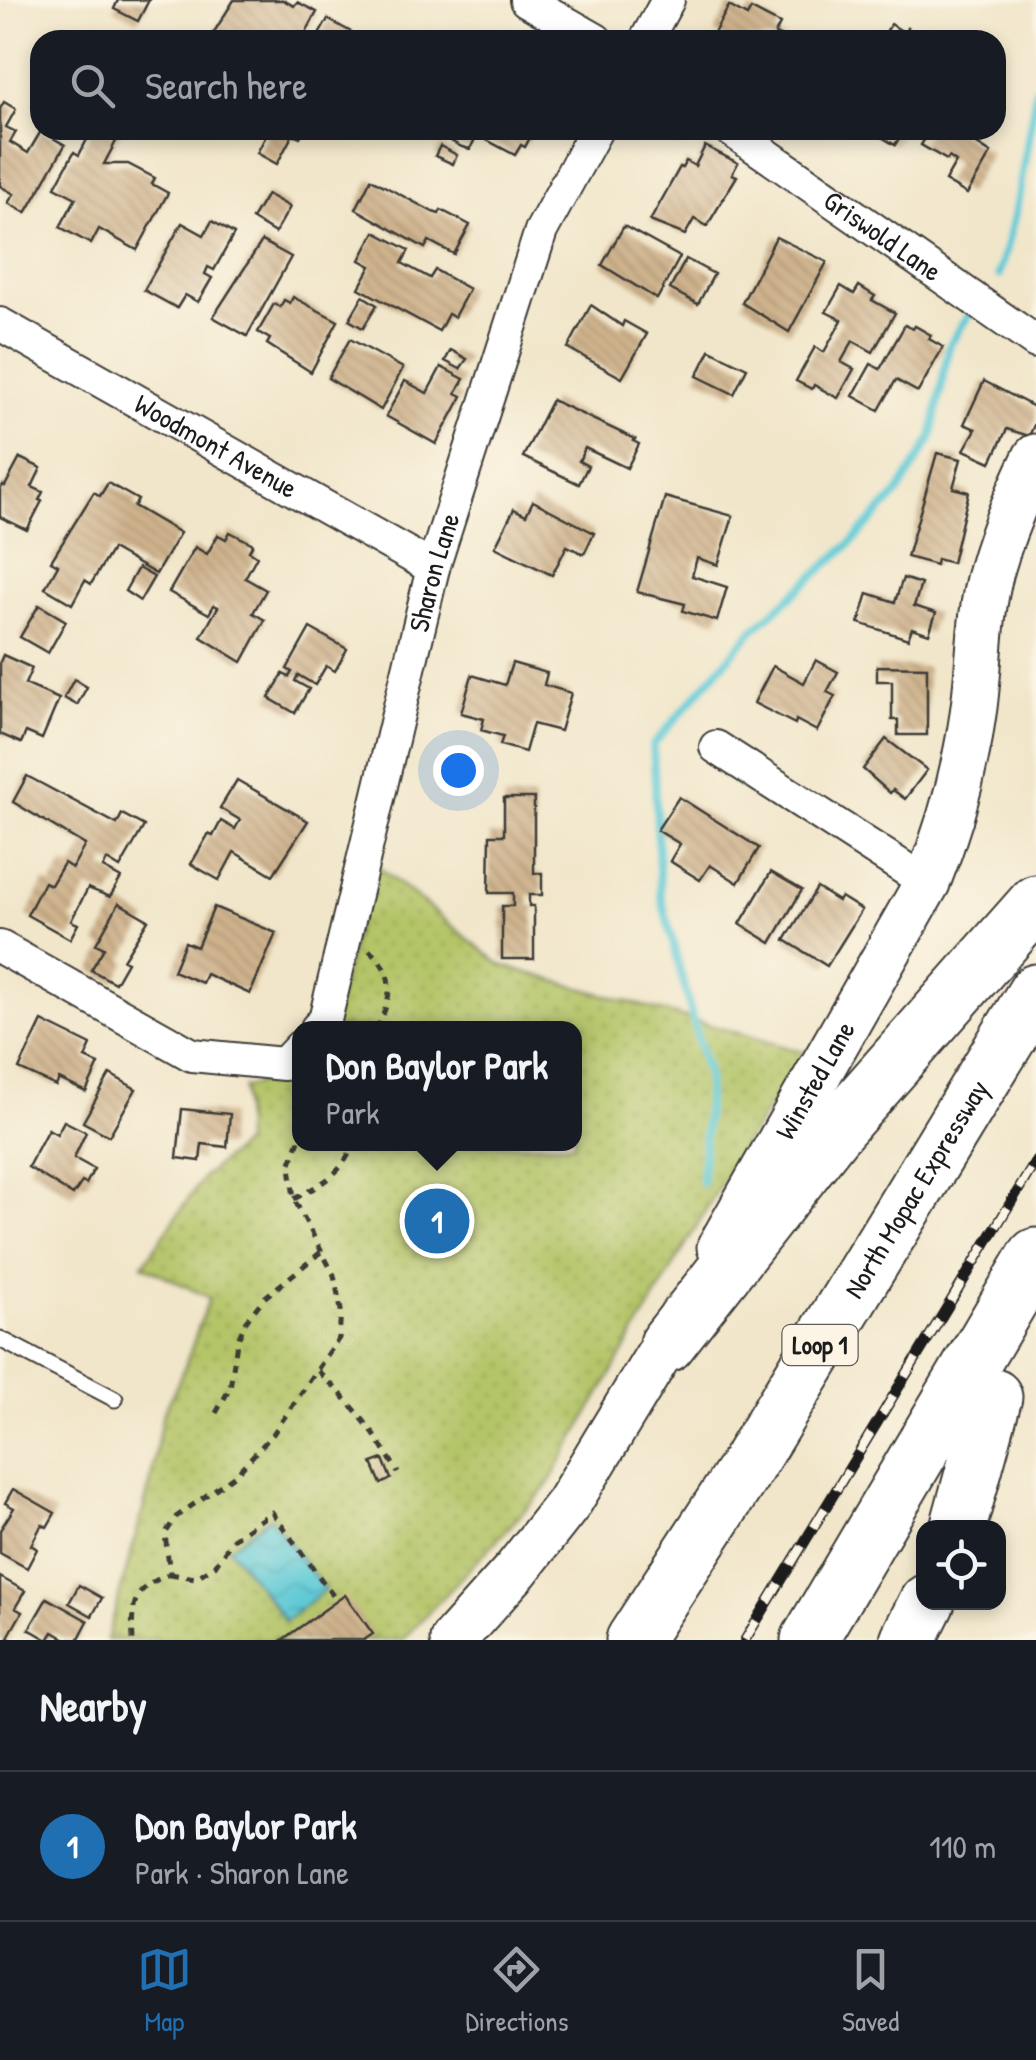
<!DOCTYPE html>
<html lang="en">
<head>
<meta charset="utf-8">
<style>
  :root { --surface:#171b24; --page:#20242c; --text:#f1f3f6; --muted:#9ea1a6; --line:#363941; --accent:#1f6fb2 }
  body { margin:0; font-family:"Patrick Hand",sans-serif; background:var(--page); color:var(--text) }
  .controls { position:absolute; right:30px; bottom:30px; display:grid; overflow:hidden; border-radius:20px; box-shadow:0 5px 15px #0003 }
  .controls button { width:90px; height:90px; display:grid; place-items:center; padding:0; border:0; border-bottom:2px solid var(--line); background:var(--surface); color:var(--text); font:50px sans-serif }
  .you { position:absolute; left:458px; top:770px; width:35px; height:35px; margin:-25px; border:8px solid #fff; border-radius:50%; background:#1a73e8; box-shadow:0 0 0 15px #1a73e833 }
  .badge { display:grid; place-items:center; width:65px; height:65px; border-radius:50%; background:var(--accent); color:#fff; font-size:32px; font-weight:700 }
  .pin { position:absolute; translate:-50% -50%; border:5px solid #fff; box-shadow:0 2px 10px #0006 }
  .popup { position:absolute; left:292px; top:1021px; width:290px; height:130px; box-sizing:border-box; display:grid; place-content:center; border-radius:20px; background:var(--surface); filter:drop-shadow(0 2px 8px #0005); font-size:32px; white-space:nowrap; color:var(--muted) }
  .popup b { font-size:38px; color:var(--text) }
  .popup::after { content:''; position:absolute; left:50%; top:100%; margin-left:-20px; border:20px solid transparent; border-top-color:var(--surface) }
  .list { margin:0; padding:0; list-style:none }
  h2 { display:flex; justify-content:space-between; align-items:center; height:130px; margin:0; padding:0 40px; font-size:42px }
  h2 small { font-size:32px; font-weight:400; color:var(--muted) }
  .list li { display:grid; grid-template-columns:65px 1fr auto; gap:30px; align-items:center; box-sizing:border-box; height:150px; padding:0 40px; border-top:2px solid var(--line) }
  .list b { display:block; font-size:38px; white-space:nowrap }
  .list p { margin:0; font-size:32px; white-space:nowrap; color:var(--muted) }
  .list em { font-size:32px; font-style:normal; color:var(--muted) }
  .icon { flex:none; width:55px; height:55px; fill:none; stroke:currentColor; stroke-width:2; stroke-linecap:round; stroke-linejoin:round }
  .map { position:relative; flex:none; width:1036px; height:1640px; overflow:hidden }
  .search { position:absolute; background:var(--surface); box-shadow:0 5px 15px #0003; left:30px; right:30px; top:30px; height:110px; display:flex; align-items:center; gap:25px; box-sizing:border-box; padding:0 35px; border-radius:30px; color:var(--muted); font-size:38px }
  .sheet { height:280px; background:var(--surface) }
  nav { display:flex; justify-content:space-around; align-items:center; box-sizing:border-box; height:140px; border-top:2px solid var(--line); background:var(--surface); font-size:28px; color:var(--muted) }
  nav a { display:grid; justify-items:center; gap:5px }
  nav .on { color:var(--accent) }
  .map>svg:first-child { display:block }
  .park { fill:url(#park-dots); stroke:#687042; stroke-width:2.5 }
  .water { fill:url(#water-waves); stroke:#3d737a; stroke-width:2.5 }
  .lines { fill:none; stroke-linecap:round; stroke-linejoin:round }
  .stream { stroke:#5ecad7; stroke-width:8 }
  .building { fill:url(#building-back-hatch) }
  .service-casing { stroke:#3c3a36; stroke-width:19 }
  .minor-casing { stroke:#3c3a36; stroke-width:36 }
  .secondary-casing { stroke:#3c3a36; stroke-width:49 }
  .motorway-casing { stroke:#3c3a36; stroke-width:59 }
  .path { stroke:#3c3a36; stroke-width:5; stroke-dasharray:8 8; stroke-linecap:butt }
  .service { stroke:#fff; stroke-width:15 }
  .minor { stroke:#fff; stroke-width:32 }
  .secondary { stroke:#fff; stroke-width:45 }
  .motorway { stroke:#fff; stroke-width:55 }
  .rail-casing { stroke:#1c1c1c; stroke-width:11 }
  .rail { stroke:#fcf5e5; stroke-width:8; stroke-dasharray:22; stroke-linecap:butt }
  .labels { text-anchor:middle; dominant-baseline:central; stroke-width:8; stroke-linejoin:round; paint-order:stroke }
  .shield { fill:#fcf5e5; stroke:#5f5d58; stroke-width:2.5 }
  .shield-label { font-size:25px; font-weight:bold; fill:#1c1c1c }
  .street-label { font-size:28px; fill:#1c1c1c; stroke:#fcf5e5 }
</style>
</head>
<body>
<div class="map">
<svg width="1036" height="1640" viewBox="0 0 1036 1640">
  <defs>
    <pattern id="park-dots" width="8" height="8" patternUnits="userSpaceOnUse" patternTransform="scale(2.5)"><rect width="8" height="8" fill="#b4c467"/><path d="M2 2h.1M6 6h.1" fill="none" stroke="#9aa859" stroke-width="1.8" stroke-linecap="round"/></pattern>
    <pattern id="water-waves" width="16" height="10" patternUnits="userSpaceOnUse" patternTransform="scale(2.5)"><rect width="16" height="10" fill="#5ecad7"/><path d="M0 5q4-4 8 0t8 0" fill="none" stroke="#51adb8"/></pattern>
    <pattern id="building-back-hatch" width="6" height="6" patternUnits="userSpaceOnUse" patternTransform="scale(2.5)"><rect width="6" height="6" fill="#cfb38d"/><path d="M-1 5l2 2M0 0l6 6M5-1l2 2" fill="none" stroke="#b19979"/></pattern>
  </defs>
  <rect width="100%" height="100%" fill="#fcf5e5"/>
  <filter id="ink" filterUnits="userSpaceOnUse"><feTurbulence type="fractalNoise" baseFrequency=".01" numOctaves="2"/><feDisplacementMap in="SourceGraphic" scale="20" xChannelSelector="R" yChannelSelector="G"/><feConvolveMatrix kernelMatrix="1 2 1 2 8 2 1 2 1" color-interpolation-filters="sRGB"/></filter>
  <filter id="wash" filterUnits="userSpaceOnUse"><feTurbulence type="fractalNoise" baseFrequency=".0048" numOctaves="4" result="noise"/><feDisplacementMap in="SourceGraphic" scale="40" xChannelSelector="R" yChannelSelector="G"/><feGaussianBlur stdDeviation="2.25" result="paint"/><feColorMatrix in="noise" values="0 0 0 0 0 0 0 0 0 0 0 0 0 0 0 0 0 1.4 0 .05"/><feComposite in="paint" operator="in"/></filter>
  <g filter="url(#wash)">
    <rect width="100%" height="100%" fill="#f1e6ca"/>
    <path class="park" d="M 373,863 L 501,965 L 807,1053 L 742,1147 L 546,1488 L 402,1640 L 107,1640 L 150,1485 L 162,1416 L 183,1372 L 209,1298 L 143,1265 L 204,1176 L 244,1143 L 243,1088 L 273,1079 L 299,1062 L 300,1144 L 574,1144 L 574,1028 L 331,1028 Z"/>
    <path class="water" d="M 270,1517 L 325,1590 L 285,1621 L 229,1548 Z"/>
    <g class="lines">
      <g class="stream">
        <path d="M 999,275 L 1017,205 L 1036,90"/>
        <path d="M 702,1183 L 708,1078 L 660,892 L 653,745 L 753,630 L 850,544 L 898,493 L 932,437 L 949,346 L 969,314"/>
      </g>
    </g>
    <g id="blocks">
      <g class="building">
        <path d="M 118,0 L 149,0 L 138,21 L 114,9 Z"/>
        <path d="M 234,0 L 283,0 L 294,6 L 297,2 L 317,12 L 302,40 L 209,40 Z"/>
        <path d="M 729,6 L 747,16 L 751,9 L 780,24 L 775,34 L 788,40 L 728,40 L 714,33 Z"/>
        <path d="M 328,19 L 342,27 L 366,40 L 316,40 Z"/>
        <path d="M 891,24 L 905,33 L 907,28 L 919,36 L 917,40 L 881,40 Z"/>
        <path d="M 4,102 L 16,109 L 6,127 L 16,132 L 10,142 L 28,153 L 41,131 L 65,145 L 26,213 L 8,203 L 14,194 L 0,186 L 0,109 Z"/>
        <path d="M 92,130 L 122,130 L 104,164 L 128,164 L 155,178 L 152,184 L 168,193 L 137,250 L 99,229 L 91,244 L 60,227 L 76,198 L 55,187 L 74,152 L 79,155 Z"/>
        <path d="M 269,130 L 304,130 L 300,137 L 293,134 L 277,164 L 257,153 Z"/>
        <path d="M 444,130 L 534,130 L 525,147 L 521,145 L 515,155 L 477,135 L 470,149 L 462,147 L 441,136 Z"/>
        <path d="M 870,130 L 904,130 L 895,145 Z"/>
        <path d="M 930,130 L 959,130 L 958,132 L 991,153 L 967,194 L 945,181 L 956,162 L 949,157 L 947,160 L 921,145 Z"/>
        <path d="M 440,146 L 457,155 L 453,164 L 435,156 Z"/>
        <path d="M 705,146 L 738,163 L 732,174 L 737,176 L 707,226 L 694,219 L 685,235 L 650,221 L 680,167 L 682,168 L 686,161 L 695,166 Z"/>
        <path d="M 371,179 L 433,212 L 439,214 L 441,210 L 470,225 L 454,254 L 429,241 L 425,248 L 356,209 Z"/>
        <path d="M 267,194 L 290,207 L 275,233 L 252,219 Z"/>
        <path d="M 212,221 L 234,234 L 214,270 L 208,267 L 205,274 L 212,278 L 198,302 L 185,295 L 177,308 L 144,290 L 182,223 L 204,235 Z"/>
        <path d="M 624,226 L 680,257 L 657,299 L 602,265 Z"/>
        <path d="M 375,232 L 409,250 L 402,263 L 430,278 L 435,270 L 469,289 L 454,317 L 448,314 L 439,331 L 359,288 L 371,266 L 360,260 Z"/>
        <path d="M 776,237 L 827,262 L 789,332 L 742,303 Z"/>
        <path d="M 262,241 L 291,257 L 247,336 L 213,317 Z"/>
        <path d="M 686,259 L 714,274 L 698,304 L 670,289 Z"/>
        <path d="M 841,286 L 854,294 L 859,286 L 875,296 L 872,300 L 895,313 L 873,352 L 853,341 L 841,362 L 854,369 L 838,398 L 814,385 L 812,389 L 796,381 L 815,347 L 824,352 L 842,320 L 826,312 Z"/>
        <path d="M 363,296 L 377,305 L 363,328 L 349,320 Z"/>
        <path d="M 293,297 L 338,321 L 311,372 L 267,344 L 270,339 L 258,332 L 274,304 L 280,307 L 284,300 L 290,303 Z"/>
        <path d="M 591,305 L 622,326 L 624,321 L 647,334 L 622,378 L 568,348 Z"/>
        <path d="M 905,325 L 913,329 L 915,326 L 931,335 L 929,339 L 943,347 L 918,392 L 896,380 L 879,410 L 853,396 L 871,364 L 880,369 Z"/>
        <path d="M 350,339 L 403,368 L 381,410 L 328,378 Z"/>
        <path d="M 451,350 L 467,359 L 460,369 L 445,361 Z"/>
        <path d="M 710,350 L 747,368 L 734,394 L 697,376 Z"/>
        <path d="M 441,367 L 464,379 L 456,393 L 462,396 L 436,444 L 386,416 L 405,381 L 427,393 Z"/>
        <path d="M 984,381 L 1036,408 L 1036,421 L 1029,436 L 1007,429 L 991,462 L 964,450 L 976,429 L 964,424 Z"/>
        <path d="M 552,400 L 635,439 L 633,441 L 639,444 L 627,468 L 585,448 L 579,461 L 588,466 L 579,484 L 523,457 Z"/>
        <path d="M 937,453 L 961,459 L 953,488 L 969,492 L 952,563 L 937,559 L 936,565 L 907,557 Z"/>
        <path d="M 20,458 L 41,468 L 32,487 L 43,492 L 39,500 L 42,501 L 27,530 L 0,517 L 0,490 L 3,485 L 5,486 Z"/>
        <path d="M 108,483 L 138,500 L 134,506 L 180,533 L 156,574 L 112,549 L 91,584 L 85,580 L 72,604 L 45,588 L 58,565 L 51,561 L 94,492 L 100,496 Z"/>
        <path d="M 665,497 L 733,516 L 718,565 L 697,558 L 692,576 L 727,587 L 717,621 L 683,611 L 685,604 L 637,592 Z"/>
        <path d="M 533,501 L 594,533 L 584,554 L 567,546 L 552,575 L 495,547 L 514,509 L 526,515 Z"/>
        <path d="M 230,532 L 253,544 L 249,551 L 257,556 L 245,578 L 266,590 L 253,613 L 265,620 L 242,662 L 201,637 L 218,607 L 214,605 L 209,614 L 169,592 L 195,547 L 207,554 L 218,535 L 226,539 Z"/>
        <path d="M 138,568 L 154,577 L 140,601 L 125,591 Z"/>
        <path d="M 903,578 L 921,584 L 914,606 L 936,613 L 929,634 L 912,628 L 908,639 L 859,623 L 868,593 L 895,602 Z"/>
        <path d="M 39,605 L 66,621 L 48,653 L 20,637 Z"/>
        <path d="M 310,628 L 347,649 L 335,671 L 326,666 L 315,685 L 298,675 L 295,681 L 309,689 L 295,713 L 269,698 L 283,674 L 289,677 L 292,672 L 287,669 Z"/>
        <path d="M 3,655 L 32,668 L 25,684 L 59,699 L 42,739 L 26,732 L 21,743 L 0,734 L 0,662 Z"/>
        <path d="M 816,660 L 838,672 L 827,692 L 835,696 L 817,731 L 796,720 L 795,724 L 754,703 L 773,666 L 804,683 Z"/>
        <path d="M 512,663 L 547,673 L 544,685 L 571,693 L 560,731 L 533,724 L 525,752 L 500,745 L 503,736 L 481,730 L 484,719 L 461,713 L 472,675 L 505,685 Z"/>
        <path d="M 877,666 L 927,667 L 927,735 L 898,735 L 898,720 L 892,720 L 892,681 L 877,681 Z"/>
        <path d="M 74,679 L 87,687 L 77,705 L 64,698 Z"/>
        <path d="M 886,739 L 927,770 L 905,799 L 893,790 L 890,793 L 863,769 Z"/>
        <path d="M 27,776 L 117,824 L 122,814 L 144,826 L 120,868 L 107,860 L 103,868 L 121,878 L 110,897 L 88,888 L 71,921 L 78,924 L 70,939 L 27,915 L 44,882 L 51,885 L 64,863 L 72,868 L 85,845 L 13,802 Z"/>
        <path d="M 237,780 L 308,821 L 273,875 L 234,852 L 219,880 L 191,864 L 209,833 L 213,836 L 221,821 L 235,829 L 240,820 L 220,808 Z"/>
        <path d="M 679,797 L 759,848 L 738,883 L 710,865 L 700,880 L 670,861 L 680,844 L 657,830 Z"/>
        <path d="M 504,798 L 534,798 L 534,873 L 542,873 L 542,895 L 529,895 L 529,906 L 534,906 L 534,959 L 502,959 L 502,906 L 513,906 L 513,893 L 489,893 L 490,835 L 504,835 Z"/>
        <path d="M 771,872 L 802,890 L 771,943 L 740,924 Z"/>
        <path d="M 817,888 L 838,901 L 841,897 L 862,910 L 827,966 L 785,940 Z"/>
        <path d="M 119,903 L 148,920 L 123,960 L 127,962 L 115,983 L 91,970 L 104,948 L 96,944 Z"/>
        <path d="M 214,907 L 276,933 L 250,994 L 206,974 L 202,983 L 173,971 L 185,942 L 197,947 Z"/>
        <path d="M 42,1021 L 91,1045 L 85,1058 L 99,1064 L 86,1092 L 59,1079 L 56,1086 L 19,1069 Z"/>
        <path d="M 110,1074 L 136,1089 L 109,1136 L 83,1122 Z"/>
        <path d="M 182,1109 L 230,1114 L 227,1147 L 202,1144 L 200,1161 L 177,1158 Z"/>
        <path d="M 64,1121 L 86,1132 L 74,1158 L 94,1169 L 86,1184 L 82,1182 L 73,1195 L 28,1167 L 48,1129 L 57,1134 Z"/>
        <path d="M 383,1459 L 391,1479 L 381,1484 L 372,1463 Z"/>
        <path d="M 13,1489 L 55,1513 L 47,1527 L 42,1524 L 31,1545 L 37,1549 L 27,1568 L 0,1553 L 0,1530 L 14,1508 L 5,1503 Z"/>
        <path d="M 0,1577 L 25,1591 L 15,1608 L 22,1612 L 8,1637 L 13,1640 L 0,1640 Z"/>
        <path d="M 79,1585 L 102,1598 L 92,1616 L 69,1603 Z"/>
        <path d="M 345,1595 L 373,1634 L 364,1640 L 282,1640 Z"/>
        <path d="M 47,1598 L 88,1621 L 78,1640 L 67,1640 L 53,1632 L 48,1640 L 29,1629 Z"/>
      </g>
    </g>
  </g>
  <g filter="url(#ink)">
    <use href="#blocks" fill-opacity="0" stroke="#3c3a36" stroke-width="2.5"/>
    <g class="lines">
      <defs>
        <path id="service" d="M 0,1339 L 115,1399"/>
        <g id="minor">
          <path d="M 526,0 L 596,40"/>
          <path d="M 646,40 L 668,0"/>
          <path id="s1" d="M 731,130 L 1036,342"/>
          <path id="s2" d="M 0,324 L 433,568"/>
          <path d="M 716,747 L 927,883"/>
          <path d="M 0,947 L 192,1055 L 284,1064 L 300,1047"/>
          <path id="s3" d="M 317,1028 L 325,1020 L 433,568 L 541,231 L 596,130"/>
        </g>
        <g id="secondary">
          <path id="s4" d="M 720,1247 L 927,883 C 950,826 966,769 974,707 C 980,661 979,616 991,571 C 1002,532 1018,494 1036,457"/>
          <path d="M 453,1640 L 516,1570 L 568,1504 L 682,1316"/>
        </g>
        <g id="motorway">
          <path d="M 667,1344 L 833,1133 L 1036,903"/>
          <path d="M 958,1528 L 994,1397"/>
          <path id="s5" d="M 634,1640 L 742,1474 L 1036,992"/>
          <path d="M 809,1640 L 1036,1256"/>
          <path d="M 908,1640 L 927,1602"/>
        </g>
      </defs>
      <use href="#service" class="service-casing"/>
      <use href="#minor" class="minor-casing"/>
      <use href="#secondary" class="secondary-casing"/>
      <use href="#motorway" class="motorway-casing"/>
      <g class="path">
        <path d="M 369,950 C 397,975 392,997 377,1028"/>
        <path d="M 293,1091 L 300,1112"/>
        <path d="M 294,1199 C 321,1184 343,1174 353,1144"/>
        <path d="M 318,1371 C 351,1402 376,1433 398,1473"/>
        <path d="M 216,1413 L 230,1388 L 237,1342 L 246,1321 L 264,1298 L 321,1252"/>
        <path d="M 170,1574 L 195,1578 L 215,1566 L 233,1539 L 272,1512 L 334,1597"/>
        <path d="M 133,1640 C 131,1602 133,1588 170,1574 L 165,1534 L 176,1517 L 235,1475 L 273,1434 L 339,1338 L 341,1310 L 334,1275 L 294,1199 L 290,1166 L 300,1137"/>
      </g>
      <use href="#service" class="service"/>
      <use href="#minor" class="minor"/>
      <use href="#secondary" class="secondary"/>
      <use href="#motorway" class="motorway"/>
      <defs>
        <path id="rail" d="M 745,1640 L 1036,1161"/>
      </defs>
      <use href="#rail" class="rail-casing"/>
      <use href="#rail" class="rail"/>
    </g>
  </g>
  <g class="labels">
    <rect class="shield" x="782.5" y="1325" width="75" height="40" rx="8"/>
    <g class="shield-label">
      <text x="820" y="1345">Loop 1</text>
    </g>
    <g class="street-label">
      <text stroke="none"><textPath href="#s1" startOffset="185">Griswold Lane</textPath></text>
      <text stroke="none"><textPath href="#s2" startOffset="248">Woodmont Avenue</textPath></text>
      <text stroke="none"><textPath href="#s3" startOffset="472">Sharon Lane</textPath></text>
      <text stroke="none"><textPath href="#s4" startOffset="192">Winsted Lane</textPath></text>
      <text stroke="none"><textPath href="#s5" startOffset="532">North Mopac Expressway</textPath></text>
    </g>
  </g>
</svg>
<div class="controls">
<button><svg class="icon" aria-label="locate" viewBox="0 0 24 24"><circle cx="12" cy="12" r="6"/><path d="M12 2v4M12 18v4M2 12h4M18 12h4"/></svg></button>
</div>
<div class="you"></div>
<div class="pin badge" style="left:437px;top:1221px">1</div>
<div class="popup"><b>Don Baylor Park</b>Park</div>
<div class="search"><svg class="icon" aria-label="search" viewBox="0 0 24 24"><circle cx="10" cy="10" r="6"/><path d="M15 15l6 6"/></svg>Search here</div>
</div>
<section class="sheet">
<h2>Nearby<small></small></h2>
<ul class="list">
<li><span class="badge">1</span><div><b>Don Baylor Park</b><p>Park · Sharon Lane</p></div><em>110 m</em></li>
</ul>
</section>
<nav>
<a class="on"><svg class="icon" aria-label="map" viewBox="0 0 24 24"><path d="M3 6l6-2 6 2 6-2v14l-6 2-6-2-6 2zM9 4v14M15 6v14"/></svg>Map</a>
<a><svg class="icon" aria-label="directions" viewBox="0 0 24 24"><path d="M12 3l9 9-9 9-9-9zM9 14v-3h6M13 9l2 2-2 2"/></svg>Directions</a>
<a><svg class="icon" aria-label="saved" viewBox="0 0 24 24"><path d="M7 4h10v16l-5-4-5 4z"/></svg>Saved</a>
</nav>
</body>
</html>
